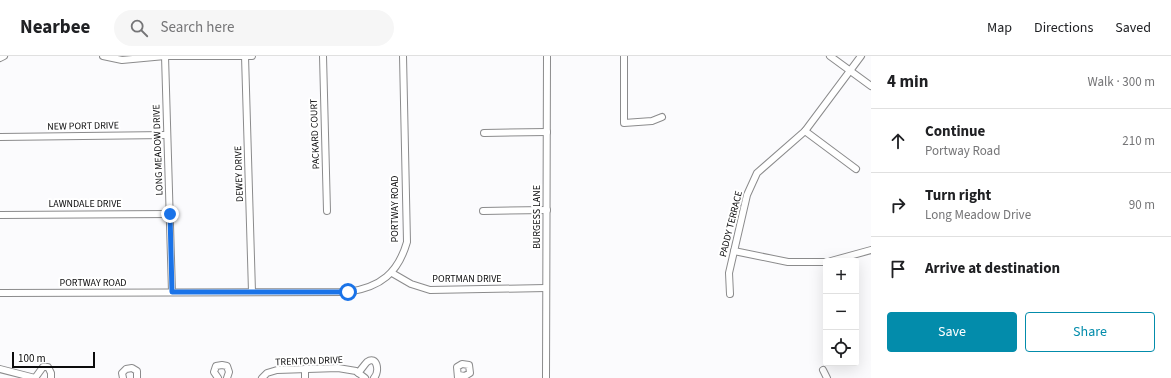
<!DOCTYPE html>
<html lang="en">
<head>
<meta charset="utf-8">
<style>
  :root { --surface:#fff; --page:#f6f6f6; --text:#202124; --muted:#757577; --line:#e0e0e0; --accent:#038cab }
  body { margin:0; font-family:"Source Sans 3",sans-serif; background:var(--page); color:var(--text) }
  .controls { position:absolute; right:12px; bottom:12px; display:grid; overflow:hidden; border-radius:4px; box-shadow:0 4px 16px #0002 }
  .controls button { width:36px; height:36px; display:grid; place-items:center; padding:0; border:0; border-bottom:1px solid var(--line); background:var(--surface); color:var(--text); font:20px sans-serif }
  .scale { position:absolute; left:12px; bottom:10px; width:83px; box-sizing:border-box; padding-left:4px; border:2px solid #0b0b0c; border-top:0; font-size:11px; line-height:14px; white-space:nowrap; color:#0b0b0c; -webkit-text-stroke:3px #fff; paint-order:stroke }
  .stop { position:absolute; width:12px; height:12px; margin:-9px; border:3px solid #1a73e8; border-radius:50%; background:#fff }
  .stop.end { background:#1a73e8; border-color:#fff; box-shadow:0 1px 4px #0008 }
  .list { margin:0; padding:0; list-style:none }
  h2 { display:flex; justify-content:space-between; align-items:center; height:52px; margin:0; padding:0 16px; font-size:17px }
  h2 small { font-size:13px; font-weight:400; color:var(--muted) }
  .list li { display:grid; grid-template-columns:26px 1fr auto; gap:12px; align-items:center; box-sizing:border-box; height:64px; padding:0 16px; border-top:1px solid var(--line) }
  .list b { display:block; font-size:15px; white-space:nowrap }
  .list p { margin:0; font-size:13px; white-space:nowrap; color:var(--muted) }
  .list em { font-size:13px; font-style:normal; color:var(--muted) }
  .actions { display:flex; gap:8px; padding:12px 16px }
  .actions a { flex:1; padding:9px 0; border:1px solid var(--accent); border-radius:4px; text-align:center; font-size:14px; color:var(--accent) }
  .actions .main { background:var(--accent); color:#fff }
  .icon { flex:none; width:22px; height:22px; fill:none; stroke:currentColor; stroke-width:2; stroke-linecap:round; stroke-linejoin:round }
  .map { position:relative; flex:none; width:871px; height:322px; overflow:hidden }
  header { display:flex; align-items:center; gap:24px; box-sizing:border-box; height:56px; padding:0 20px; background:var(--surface); border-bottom:1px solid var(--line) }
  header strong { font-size:19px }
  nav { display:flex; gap:22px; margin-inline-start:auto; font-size:14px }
  .search { width:280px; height:36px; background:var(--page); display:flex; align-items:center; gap:10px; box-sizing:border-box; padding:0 14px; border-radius:22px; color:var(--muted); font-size:15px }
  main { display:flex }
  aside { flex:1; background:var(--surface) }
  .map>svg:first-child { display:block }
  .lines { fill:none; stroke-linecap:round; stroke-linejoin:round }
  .street-casing { stroke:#8b8b8c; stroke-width:8 }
  .street { stroke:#fff; stroke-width:6 }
  .route { stroke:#1a73e8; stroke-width:5 }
  .labels { text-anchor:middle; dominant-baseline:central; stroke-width:4; stroke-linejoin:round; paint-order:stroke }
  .street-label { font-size:10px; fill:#0b0b0c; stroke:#fff }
</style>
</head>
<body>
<header>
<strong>Nearbee</strong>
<div class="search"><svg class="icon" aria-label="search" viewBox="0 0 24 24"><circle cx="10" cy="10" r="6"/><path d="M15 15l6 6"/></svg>Search here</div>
<nav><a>Map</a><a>Directions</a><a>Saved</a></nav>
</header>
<main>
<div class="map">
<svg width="871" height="322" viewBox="0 0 871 322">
  <rect width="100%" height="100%" fill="#fbfbfd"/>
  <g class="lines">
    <defs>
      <g id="street">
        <path d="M 103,0 L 122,4 L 165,0 L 252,0"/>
        <path d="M 165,0 L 172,236"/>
        <path d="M 245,0 L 252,236"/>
        <path d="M 323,0 L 327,155"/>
        <path d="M 624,0 L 624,67 L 652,65 L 662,61"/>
        <path d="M 830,0 L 871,30"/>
        <path d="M 0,2 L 4,0"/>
        <path d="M 805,75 L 856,113"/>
        <path d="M 484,77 L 547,76"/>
        <path d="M 0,81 L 166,79"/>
        <path d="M 483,155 L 547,154"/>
        <path d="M 0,159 L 170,158"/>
        <path d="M 734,195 L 788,206 L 826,206"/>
        <path d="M 831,205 L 871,194"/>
        <path d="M 392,217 L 411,228 L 430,234 L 546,232"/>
        <path d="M 0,237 L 348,236 C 381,231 398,217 407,186 L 403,0"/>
        <path d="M 730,238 L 729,217 L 747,139 L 757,117 L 805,75 L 861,0"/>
        <path d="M 0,313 L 35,322"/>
        <path d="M 305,313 L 305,322"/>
        <path d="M 823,314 L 827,322"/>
        <path d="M 358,317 C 361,314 364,309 367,306 C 377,299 380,315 374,322"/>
        <path d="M 35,322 L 43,311 L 48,311 L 51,317 L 51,322"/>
        <path d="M 123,322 L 122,317 L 126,313 L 132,312 L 137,315 L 137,322"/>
        <path d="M 218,322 L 214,316 L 216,310 L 222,309 L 227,310 L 229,316 L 227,322"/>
        <path d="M 262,322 L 267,317 L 277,314 L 338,312 L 356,315 L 365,322"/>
        <path d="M 458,322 L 457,311 L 462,308 L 469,309 L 470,317 L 465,320 L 459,319"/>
        <path d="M 546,322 L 547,0"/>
      </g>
    </defs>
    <use href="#street" class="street-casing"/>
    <use href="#street" class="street"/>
  </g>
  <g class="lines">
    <path class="route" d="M 170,158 L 172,236 L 348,236"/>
  </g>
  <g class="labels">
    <g class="street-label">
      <text transform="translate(83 70) rotate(-1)">NEW PORT DRIVE</text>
      <text transform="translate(315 78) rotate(-92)">PACKARD COURT</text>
      <text transform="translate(158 94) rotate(-92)">LONG MEADOW DRIVE</text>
      <text transform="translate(239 118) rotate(-92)">DEWEY DRIVE</text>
      <text x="85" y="148">LAWNDALE DRIVE</text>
      <text transform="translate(395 153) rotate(-90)">PORTWAY ROAD</text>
      <text transform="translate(537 161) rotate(-90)">BURGESS LANE</text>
      <text transform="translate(731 168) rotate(-76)">PADDY TERRACE</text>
      <text x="467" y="223">PORTMAN DRIVE</text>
      <text x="93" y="227">PORTWAY ROAD</text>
      <text transform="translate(309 305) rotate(-2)">TRENTON DRIVE</text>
    </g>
  </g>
</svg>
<div class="controls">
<button>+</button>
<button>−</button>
<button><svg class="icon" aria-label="locate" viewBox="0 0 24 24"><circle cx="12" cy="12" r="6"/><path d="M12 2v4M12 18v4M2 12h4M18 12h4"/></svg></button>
</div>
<div class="scale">100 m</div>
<div class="stop" style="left:348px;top:236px"></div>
<div class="stop end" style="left:170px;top:158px"></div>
</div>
<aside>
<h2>4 min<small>Walk · 300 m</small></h2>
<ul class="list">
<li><svg class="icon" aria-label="ahead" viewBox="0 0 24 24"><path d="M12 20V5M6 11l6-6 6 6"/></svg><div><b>Continue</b><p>Portway Road</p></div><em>210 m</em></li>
<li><svg class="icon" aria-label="right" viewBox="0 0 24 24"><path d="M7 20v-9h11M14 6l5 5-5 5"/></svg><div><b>Turn right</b><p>Long Meadow Drive</p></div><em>90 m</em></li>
<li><svg class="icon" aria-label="arrive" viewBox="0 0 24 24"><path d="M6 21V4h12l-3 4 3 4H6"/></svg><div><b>Arrive at destination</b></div></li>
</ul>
<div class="actions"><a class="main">Save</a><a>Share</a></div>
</aside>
</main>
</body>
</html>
